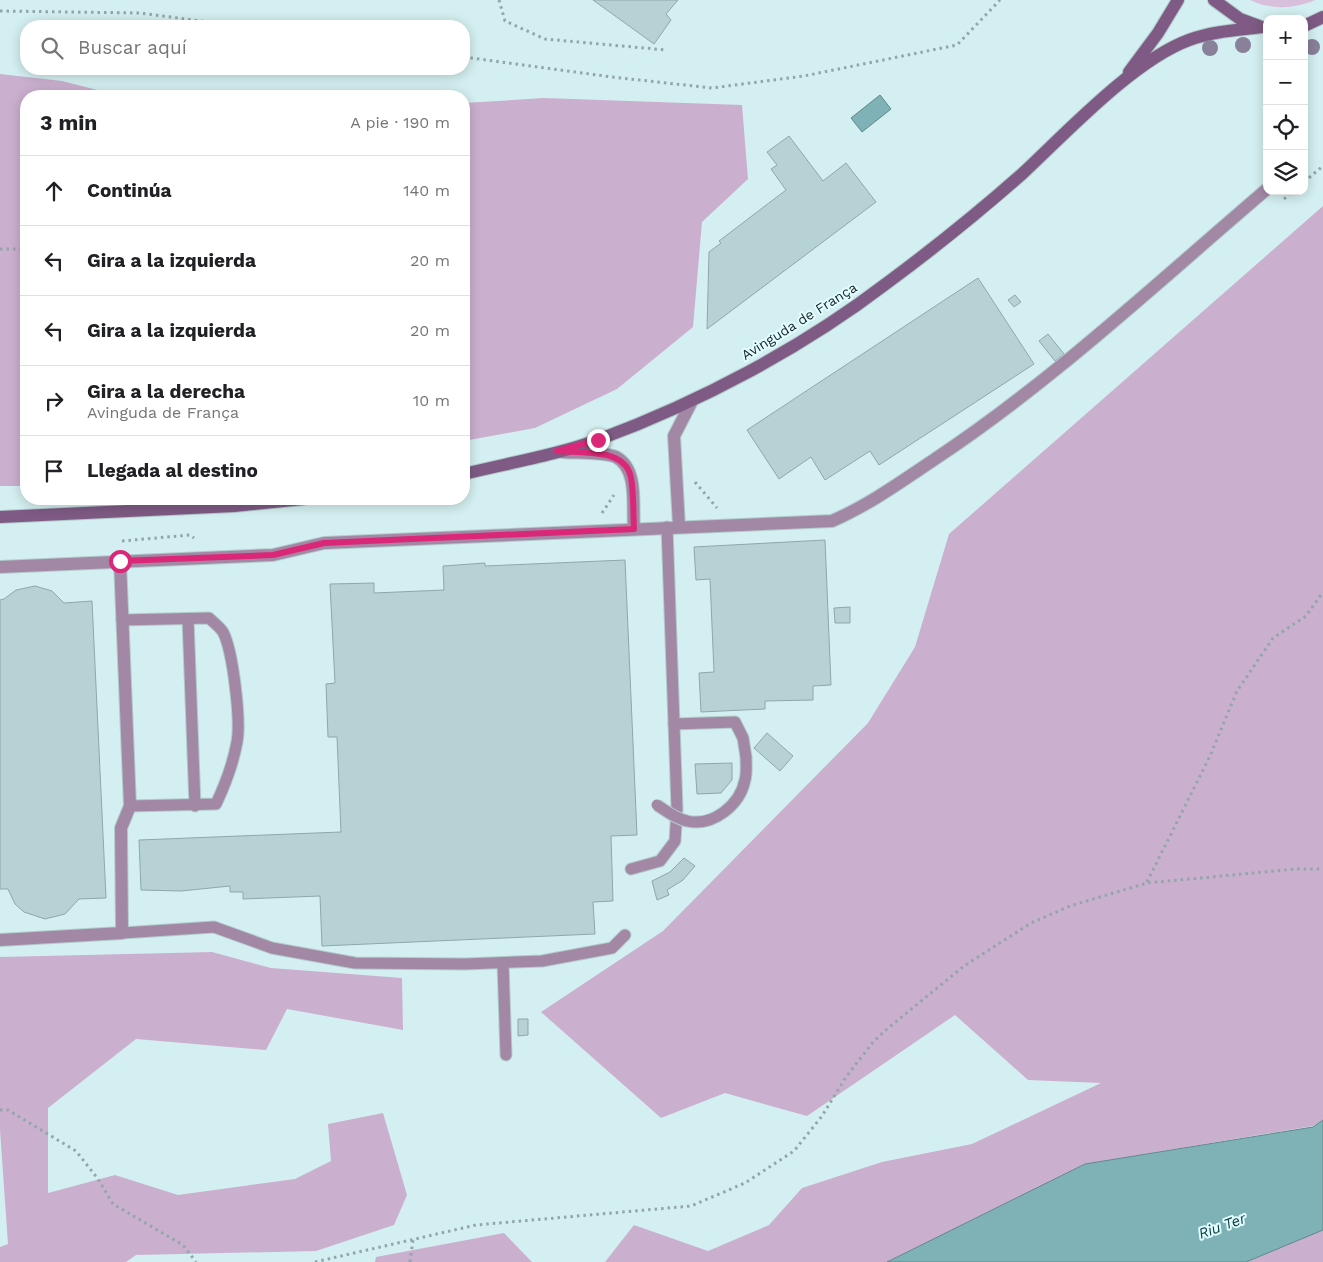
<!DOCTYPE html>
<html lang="es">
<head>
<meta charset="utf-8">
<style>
  :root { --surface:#fff; --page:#f6f6f6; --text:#202124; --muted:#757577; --line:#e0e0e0 }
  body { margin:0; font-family:"Work Sans",sans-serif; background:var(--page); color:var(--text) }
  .controls { position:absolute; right:15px; top:15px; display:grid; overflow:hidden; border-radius:10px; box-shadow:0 2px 12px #0003 }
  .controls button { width:45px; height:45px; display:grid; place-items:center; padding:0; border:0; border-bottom:1px solid var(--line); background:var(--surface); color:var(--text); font:25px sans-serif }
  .stop { position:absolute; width:15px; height:15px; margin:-11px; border:4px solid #db2777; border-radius:50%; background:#fff }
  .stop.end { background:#db2777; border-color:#fff; box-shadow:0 1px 5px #0008 }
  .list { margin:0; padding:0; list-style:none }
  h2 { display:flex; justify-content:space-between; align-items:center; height:65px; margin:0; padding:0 20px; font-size:21px }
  h2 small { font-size:16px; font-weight:400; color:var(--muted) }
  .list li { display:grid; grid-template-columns:32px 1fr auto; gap:15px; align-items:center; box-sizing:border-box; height:70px; padding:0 20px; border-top:1px solid var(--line) }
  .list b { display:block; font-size:19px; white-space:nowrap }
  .list p { margin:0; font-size:16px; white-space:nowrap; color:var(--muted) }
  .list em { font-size:16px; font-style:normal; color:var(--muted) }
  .icon { flex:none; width:28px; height:28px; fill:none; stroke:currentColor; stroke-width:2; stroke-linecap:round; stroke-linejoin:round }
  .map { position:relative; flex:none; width:1323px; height:1262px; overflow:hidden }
  .search { position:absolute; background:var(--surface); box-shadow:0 2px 12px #0003; left:20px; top:20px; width:450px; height:55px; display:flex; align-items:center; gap:12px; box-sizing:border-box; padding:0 18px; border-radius:20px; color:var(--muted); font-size:19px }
  .panel { position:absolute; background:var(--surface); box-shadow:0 2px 12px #0003; left:20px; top:90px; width:450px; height:415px; border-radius:20px }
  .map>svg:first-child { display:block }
  .green { fill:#d8c0dc }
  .forest { fill:#cbafcf }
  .water { fill:#7eb2b6; stroke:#60878a }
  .building { fill:#b7d2d4; stroke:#8ea8aa }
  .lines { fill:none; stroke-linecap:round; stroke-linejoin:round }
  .service-casing { stroke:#b2cacc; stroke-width:13 }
  .minor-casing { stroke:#b2cacc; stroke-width:14 }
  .secondary-casing { stroke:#b2cacc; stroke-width:14 }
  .path { stroke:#91a6a7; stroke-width:3; stroke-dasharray:2.5 4; stroke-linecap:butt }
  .service { stroke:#a288a5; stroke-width:11 }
  .minor { stroke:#a288a5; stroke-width:12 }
  .secondary { stroke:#7e5a84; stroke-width:12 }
  .service-bridge-casing { stroke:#b2cacc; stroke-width:13; stroke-linecap:butt }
  .service-bridge { stroke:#a288a5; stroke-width:11 }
  .tree { fill:#898099 }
  .route { stroke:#db2777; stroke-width:6 }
  .labels { text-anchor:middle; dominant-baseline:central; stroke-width:4; stroke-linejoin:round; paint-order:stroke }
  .street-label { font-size:14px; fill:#192324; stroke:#e1fdff }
  .water-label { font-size:15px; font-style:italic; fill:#104145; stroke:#e1fdff }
</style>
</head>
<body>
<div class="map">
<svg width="1323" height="1262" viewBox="0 0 1323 1262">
  <rect width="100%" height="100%" fill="#d4eff1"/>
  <path class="green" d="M 1250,0 L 1315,0 C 1295,9 1270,10 1250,0 Z"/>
  <g class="forest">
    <path d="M 0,74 L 62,81 L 121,96 L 26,96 L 26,486 L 0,486 Z"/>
    <path d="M 544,98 L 742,105 L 748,179 L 702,222 L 693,327 L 617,389 L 535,428 L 464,441 L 464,103 Z"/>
    <path d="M 1323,206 L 1323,1120 L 1313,1126 L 1085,1164 L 887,1262 L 605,1262 L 634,1225 L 708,1251 L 769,1225 L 802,1188 L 882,1162 L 972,1144 L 1101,1083 L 1028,1080 L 955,1015 L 807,1116 L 725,1093 L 661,1118 L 541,1012 L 663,931 L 868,723 L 915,647 L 949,534 Z"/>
    <path d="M 212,952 L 271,968 L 402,978 L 403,1030 L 287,1009 L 266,1050 L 136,1039 L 48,1108 L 48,1193 L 115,1175 L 178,1195 L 295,1179 L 331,1161 L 328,1124 L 383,1113 L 407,1195 L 394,1225 L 316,1251 L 136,1255 L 126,1262 L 0,1262 L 0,1247 L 8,1244 L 0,1130 L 0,957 Z"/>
    <path d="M 1323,1230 L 1323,1262 L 1246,1262 Z"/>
    <path d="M 504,1233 L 532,1262 L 375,1262 L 376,1257 Z"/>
  </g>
  <g class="water">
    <path d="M 880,95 L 891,109 L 862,132 L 851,118 Z"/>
    <path d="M 1323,1120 L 1323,1230 L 1246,1262 L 887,1262 L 1085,1164 L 1313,1127 Z"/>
  </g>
  <g class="building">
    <path d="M 593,0 L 678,0 L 666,14 L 671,20 L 654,44 Z"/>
    <path d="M 789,136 L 823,181 L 846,163 L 876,202 L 707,329 L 709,252 L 721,243 L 719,241 L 786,190 L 771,169 L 777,165 L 767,152 Z"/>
    <path d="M 978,278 L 1034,364 L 879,465 L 870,451 L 825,480 L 811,457 L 779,479 L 747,430 Z"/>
    <path d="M 1015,295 L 1021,302 L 1014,307 L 1008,300 Z"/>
    <path d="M 1048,334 L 1064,354 L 1055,361 L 1039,341 Z"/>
    <path d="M 825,540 L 831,685 L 813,686 L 813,700 L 765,701 L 765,709 L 701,712 L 699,673 L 714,672 L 710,579 L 696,580 L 694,547 Z"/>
    <path d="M 625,560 L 637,835 L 611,836 L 613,901 L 593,902 L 595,934 L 322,946 L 320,896 L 243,899 L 243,892 L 230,892 L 230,886 L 181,891 L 141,890 L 139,840 L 341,832 L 337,737 L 328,737 L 326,684 L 335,683 L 330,584 L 374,583 L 374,593 L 444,590 L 443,566 L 485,563 L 485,566 Z"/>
    <path d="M 35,586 L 52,591 L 64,603 L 92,601 L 106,898 L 79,899 L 65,914 L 45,919 L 24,912 L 15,904 L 8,889 L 0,889 L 0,600 L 4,599 L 16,590 Z"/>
    <path d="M 850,607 L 850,623 L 835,623 L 834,608 Z"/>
    <path d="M 767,733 L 793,756 L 780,771 L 754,748 Z"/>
    <path d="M 732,763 L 732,780 L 721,793 L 697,794 L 695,764 Z"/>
    <path d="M 684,858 L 695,866 L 683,880 L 667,890 L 669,895 L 657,900 L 652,881 L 670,872 Z"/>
    <path d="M 518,1019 L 528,1019 L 528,1035 L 518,1036 Z"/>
  </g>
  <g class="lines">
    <defs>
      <g id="service">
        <path d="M 188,619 L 195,806"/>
        <path d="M 122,620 L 209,618 C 213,622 220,627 223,632 C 233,651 241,721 237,742 C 233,764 225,785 216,804 L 130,806"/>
        <path d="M 674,724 L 735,722 L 743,738 L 746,757"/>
        <path d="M 631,869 L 660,861 L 675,841 L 677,808 L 667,527"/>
        <path d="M 122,933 L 214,927 L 272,948 L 355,963 L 465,964 L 542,961 L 612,948 L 625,935"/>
        <path d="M 503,963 L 506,1055"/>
      </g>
      <g id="minor">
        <path d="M 562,452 C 575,453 605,452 616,457 C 639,469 632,507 634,529"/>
        <path d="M 679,526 L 674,436 L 692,401"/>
        <path d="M 0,567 L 273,555 L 324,543 L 832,521 C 869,505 902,481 935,459 C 1054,380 1159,281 1267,189"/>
        <path d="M 0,940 L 122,933 L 121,828 L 130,806 L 120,561"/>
      </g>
      <g id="secondary">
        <path d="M 1214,0 L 1240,19 L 1259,26"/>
        <path d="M 1304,26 L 1323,17"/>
        <path d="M 1129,72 L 1158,33 L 1178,0"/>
        <path d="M 464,474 C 509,463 557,455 600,439 C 700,402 802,348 887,283 C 933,249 979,212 1022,174 C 1066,133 1134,60 1189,40 C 1213,31 1239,30 1263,27"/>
        <path d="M 0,517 L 234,506 L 303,499"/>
      </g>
    </defs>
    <use href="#service" class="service-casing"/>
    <use href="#minor" class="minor-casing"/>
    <use href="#secondary" class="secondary-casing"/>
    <g class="path">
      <path d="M 499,0 L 505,21 L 545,39 L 666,50"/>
      <path d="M 0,11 L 140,13 L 239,26"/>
      <path d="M 464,57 L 612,77 L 712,88 L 804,76 L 957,45 L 1000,0"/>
      <path d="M 1304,182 L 1323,166"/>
      <path d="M 1284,199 L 1293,191"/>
      <path d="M 0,249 L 26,249"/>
      <path d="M 695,482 L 717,508"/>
      <path d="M 602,513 L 614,495"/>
      <path d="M 122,541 L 190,535 L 194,538"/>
      <path d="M 1147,882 L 1210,756 L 1237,691 L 1273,638 L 1306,616 L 1323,592"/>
      <path d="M 0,1110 L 8,1110 L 76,1151 L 98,1179 L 113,1204 L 183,1245 L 196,1262"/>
      <path d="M 315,1262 L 476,1225 L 691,1206 L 745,1183 L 794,1151 L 822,1116 L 846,1077 L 873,1042 L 887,1029 L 964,966 L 1031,923 L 1070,906 L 1147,883 L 1296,869 L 1323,869"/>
      <path d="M 410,1262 L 413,1240"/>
    </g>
    <use href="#service" class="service"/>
    <use href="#minor" class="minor"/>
    <use href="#secondary" class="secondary"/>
    <defs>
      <path id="service-bridge" d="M 657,805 C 666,811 676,819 687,821 C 713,827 740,805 745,780 C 747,773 746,764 746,757"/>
    </defs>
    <use href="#service-bridge" class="service-bridge-casing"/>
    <use href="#service-bridge" class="service-bridge"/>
  </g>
  <g class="tree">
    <circle cx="1243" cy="45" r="8"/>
    <circle cx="1312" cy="47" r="8"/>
    <circle cx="1210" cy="48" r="8"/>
  </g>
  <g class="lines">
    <path class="route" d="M 120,561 L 273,555 L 324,543 L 634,529 C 633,515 634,485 630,474 C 622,448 579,453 557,451 L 598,440"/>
  </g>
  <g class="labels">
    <g class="street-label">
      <text transform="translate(799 321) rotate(-32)">Avinguda de França</text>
    </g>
    <g class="water-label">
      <text transform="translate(1222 1226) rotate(-20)">Riu Ter</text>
    </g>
  </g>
</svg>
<div class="controls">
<button>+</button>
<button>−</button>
<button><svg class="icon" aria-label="locate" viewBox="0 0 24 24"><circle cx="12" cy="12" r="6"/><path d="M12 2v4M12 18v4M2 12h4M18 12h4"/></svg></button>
<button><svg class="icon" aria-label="layers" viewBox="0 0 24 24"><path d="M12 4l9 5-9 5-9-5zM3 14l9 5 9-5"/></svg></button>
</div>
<div class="stop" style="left:120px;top:561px"></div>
<div class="stop end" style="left:598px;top:440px"></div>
<div class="search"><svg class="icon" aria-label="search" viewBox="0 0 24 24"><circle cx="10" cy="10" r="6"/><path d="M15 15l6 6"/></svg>Buscar aquí</div>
<section class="panel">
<h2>3 min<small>A pie · 190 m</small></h2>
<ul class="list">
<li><svg class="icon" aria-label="ahead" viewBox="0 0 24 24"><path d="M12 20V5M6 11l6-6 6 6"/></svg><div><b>Continúa</b></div><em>140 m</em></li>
<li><svg class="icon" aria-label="left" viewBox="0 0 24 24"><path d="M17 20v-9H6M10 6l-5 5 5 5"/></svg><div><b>Gira a la izquierda</b></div><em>20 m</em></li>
<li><svg class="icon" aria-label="left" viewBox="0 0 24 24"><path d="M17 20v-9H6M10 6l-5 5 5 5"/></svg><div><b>Gira a la izquierda</b></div><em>20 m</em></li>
<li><svg class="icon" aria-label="right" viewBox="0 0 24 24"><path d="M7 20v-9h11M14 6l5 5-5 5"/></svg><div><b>Gira a la derecha</b><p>Avinguda de França</p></div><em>10 m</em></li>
<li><svg class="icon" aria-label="arrive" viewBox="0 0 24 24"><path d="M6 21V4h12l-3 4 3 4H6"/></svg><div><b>Llegada al destino</b></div></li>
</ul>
</section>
</div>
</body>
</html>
